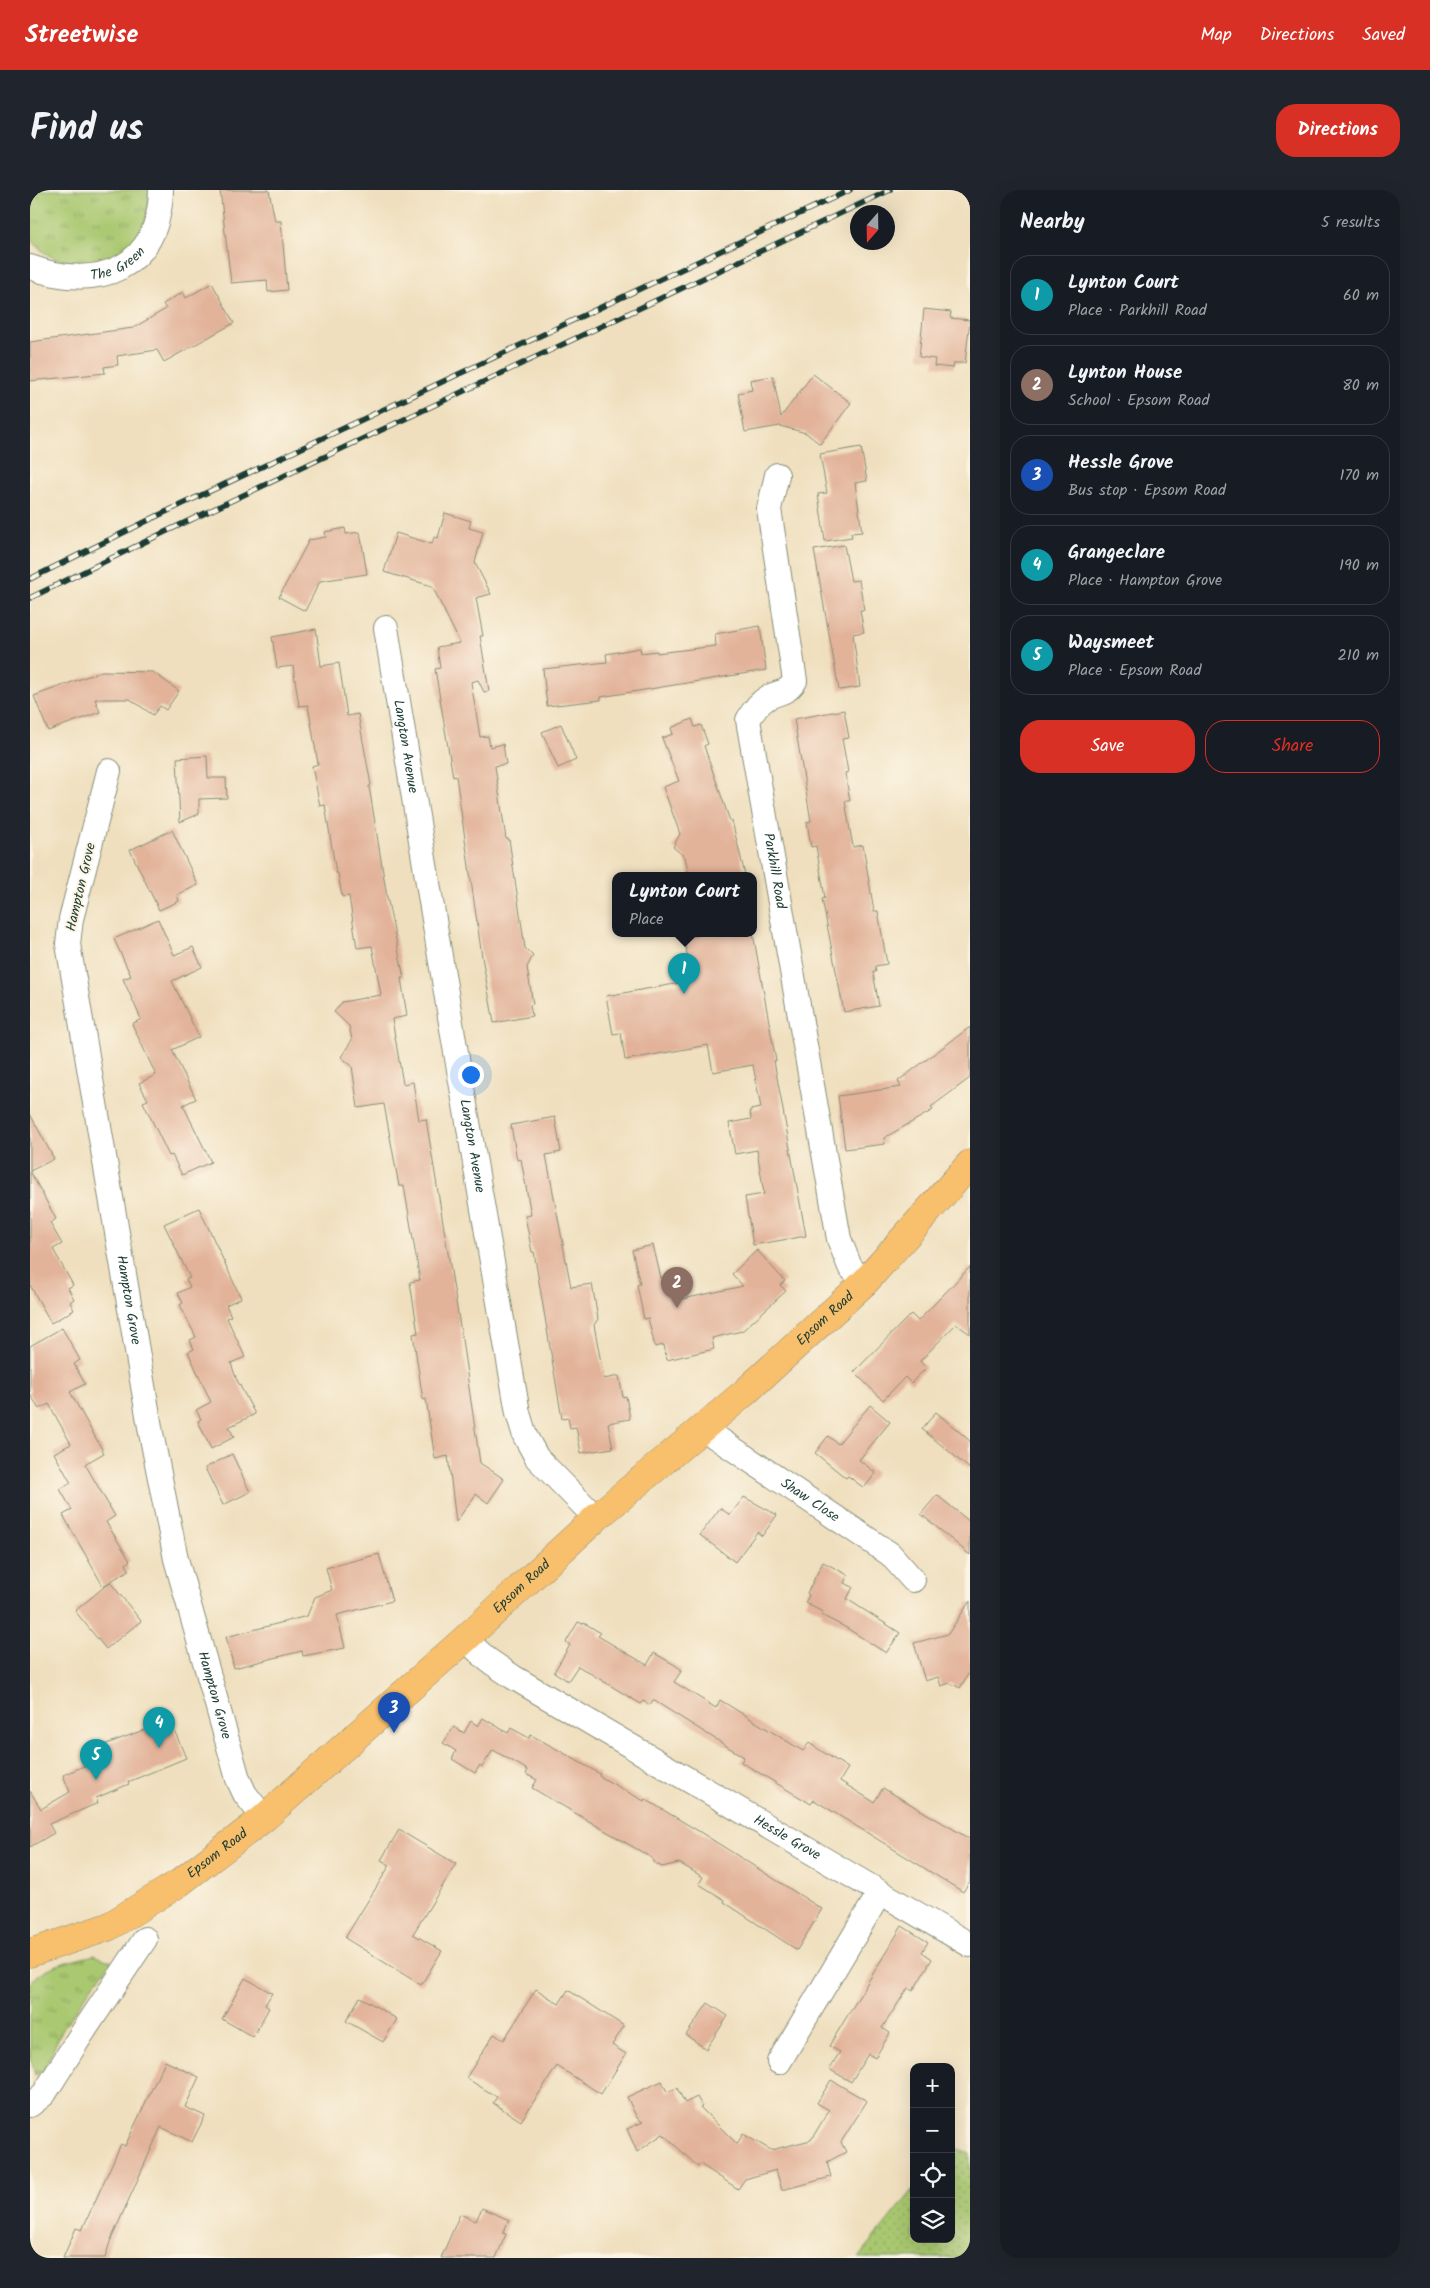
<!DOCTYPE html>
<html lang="en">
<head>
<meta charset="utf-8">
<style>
  :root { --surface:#171b24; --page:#20242c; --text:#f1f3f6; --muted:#9ea1a6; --line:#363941; --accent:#d93025 }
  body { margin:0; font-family:Kalam,sans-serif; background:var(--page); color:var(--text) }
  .controls { position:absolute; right:15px; bottom:15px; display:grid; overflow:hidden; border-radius:10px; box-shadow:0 5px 20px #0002 }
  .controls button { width:45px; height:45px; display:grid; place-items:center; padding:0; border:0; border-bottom:1px solid var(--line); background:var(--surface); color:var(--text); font:25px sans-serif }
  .compass { position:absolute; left:820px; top:15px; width:45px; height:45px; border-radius:50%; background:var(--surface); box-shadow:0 5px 20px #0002; rotate:200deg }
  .you { position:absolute; left:440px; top:884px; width:18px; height:18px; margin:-12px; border:4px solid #fff; border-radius:50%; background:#1a73e8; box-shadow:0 0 0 8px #1a73e833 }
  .badge { display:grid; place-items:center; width:32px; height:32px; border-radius:50%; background:var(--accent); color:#fff; font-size:16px; font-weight:700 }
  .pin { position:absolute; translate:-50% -41px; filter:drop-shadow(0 1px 2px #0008) }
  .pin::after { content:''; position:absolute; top:26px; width:18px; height:15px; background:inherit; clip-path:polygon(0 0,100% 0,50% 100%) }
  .popup { position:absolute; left:582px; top:682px; width:145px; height:65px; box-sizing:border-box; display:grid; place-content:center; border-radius:10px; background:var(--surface); filter:drop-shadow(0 1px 4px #0005); font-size:16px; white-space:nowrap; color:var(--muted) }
  .popup b { font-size:19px; color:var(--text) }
  .popup::after { content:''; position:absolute; left:50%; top:100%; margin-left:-10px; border:10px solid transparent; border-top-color:var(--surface) }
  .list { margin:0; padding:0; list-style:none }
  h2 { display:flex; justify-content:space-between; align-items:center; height:65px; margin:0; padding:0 20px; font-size:21px }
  h2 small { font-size:16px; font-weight:400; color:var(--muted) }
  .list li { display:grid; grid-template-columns:32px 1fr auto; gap:15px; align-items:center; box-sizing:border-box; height:80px; margin:0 10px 10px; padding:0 10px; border:1px solid var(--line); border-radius:20px }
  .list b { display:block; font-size:19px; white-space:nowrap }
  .list p { margin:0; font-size:16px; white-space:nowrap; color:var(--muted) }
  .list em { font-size:16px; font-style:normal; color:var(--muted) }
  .actions { display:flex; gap:10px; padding:15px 20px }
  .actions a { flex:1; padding:11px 0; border:1px solid var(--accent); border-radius:20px; text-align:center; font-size:18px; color:var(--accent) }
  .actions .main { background:var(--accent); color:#fff }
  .icon { flex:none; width:28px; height:28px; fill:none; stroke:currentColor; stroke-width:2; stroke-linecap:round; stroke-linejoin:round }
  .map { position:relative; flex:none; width:940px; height:2068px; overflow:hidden; border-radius:20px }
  header { display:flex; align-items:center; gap:30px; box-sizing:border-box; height:70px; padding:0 25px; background:var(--accent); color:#fff }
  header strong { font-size:24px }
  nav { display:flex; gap:28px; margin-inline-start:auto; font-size:18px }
  .intro { display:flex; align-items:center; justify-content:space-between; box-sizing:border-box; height:120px; padding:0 30px }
  h1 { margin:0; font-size:35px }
  .button { padding:12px 22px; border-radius:20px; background:var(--accent); color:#fff; font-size:18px; font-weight:700 }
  main { display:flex; gap:30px; padding:0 30px }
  aside { flex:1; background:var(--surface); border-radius:20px; box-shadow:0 5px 20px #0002 }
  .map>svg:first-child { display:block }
  .grass { fill:url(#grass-tufts); stroke:#648252 }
  .park { fill:url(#park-dots); stroke:#648252 }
  .building { fill:#e2b299 }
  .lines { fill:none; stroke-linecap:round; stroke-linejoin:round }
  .street-casing { stroke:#878e79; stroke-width:26 }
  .highway-casing { stroke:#878e79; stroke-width:29 }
  .street { stroke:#fff; stroke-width:24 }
  .highway { stroke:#f8bf6c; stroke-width:28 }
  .rail-casing { stroke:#1f3d34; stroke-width:5.5 }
  .rail { stroke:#fcf5e5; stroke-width:4; stroke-dasharray:11; stroke-linecap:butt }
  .labels { text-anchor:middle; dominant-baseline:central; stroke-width:4; stroke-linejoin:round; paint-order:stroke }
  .street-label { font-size:14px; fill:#1f3d34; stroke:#fcf5e5 }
</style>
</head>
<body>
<header>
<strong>Streetwise</strong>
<nav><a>Map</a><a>Directions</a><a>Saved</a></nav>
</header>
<div class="intro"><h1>Find us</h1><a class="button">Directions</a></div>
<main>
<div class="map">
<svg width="940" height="2068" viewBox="0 0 940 2068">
  <defs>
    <pattern id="grass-tufts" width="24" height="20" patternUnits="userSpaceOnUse" patternTransform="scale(1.25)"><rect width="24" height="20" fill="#a9c870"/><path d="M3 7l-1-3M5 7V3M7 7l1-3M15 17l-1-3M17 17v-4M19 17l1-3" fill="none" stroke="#89a45d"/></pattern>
    <pattern id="park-dots" width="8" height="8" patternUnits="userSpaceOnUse" patternTransform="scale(1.25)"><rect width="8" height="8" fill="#a9c870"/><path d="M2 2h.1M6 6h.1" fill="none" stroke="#89a45d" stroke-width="1.8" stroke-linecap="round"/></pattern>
  </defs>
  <rect width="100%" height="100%" fill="#fcf5e5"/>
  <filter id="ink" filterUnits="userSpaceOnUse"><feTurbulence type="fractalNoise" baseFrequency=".02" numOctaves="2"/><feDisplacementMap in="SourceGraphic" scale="10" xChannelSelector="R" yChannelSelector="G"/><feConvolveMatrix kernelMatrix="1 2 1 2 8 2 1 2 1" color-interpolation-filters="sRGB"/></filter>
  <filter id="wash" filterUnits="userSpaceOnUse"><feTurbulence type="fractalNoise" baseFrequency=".0096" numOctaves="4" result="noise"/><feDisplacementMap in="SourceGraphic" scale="20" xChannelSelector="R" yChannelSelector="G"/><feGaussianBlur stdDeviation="1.12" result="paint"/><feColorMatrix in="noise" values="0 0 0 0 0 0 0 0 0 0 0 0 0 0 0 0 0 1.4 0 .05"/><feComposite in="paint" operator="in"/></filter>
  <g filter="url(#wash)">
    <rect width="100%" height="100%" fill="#efdfbe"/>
    <g class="grass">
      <path d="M 0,0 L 120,0 C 118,17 117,38 105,51 C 83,74 41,80 15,63 C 9,59 5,54 0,50 Z"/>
      <path d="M 64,1765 L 82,1772 L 62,1796 L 30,1844 L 14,1881 L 5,1885 L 0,1863 L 0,1795 C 11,1775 43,1771 64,1765 Z"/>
    </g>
    <path class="park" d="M 921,1957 L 940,1963 L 940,2068 L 828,2068 L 884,1999 L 884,2049 L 921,2049 Z"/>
    <g id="blocks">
      <g class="building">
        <path d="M 190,0 L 239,0 L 245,31 L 251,31 L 257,100 L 238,102 L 237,90 L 201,93 Z"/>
        <path d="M 182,93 L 204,133 L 134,172 L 127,160 L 87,166 L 88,175 L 74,177 L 75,183 L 0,191 L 0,152 L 103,138 L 136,119 L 133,114 L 153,102 L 156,108 Z"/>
        <path d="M 894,119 L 921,122 L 920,128 L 940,130 L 935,173 L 924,173 L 923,178 L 904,176 L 905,169 L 889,167 Z"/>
        <path d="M 783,184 L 821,213 L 790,254 L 776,243 L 750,236 L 715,242 L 708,203 L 722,200 L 720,190 L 743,186 L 751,227 Z"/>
        <path d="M 831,257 L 837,291 L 825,293 L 832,342 L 821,343 L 822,347 L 795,351 L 788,304 L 797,303 L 790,264 Z"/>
        <path d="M 415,323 L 441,331 L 439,338 L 453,342 L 445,373 L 461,404 L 446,408 L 453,446 L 450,446 L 459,501 L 454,502 L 448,490 L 441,492 L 450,547 L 458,546 L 460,557 L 473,554 L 476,574 L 465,576 L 476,649 L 479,649 L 495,758 L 503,766 L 497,777 L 503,814 L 500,815 L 502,826 L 464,833 L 452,767 L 426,586 L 423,587 L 405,479 L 410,478 L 407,457 L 430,453 L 402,396 L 354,382 L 366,343 L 402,354 L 404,347 L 408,348 Z"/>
        <path d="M 315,338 L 316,344 L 330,342 L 337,384 L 290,391 L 275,421 L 249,407 L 279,350 L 296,347 L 295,342 Z"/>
        <path d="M 814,355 L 821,391 L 829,390 L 834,420 L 830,420 L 834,442 L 823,444 L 830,497 L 809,500 L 784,360 Z"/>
        <path d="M 730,436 L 736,480 L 571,507 L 571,510 L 517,516 L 513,479 L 577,472 L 576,464 L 610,458 L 611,463 L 627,461 L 627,463 L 686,456 L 685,444 Z"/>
        <path d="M 286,439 L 291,476 L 309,473 L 317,526 L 328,524 L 341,595 L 339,596 L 357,707 L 374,788 L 371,788 L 377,826 L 362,829 L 373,894 L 383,892 L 389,930 L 396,929 L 430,1136 L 450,1273 L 474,1289 L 458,1313 L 446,1304 L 426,1332 L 418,1266 L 405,1269 L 396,1209 L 393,1210 L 383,1144 L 388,1143 L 380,1092 L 390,1090 L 374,996 L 369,996 L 354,914 L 328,918 L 322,876 L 311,867 L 322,850 L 319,836 L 304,822 L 312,812 L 351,805 L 342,756 L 327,758 L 319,706 L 312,707 L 308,683 L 306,683 L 295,615 L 290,616 L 282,576 L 288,574 L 278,515 L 269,516 L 263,476 L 247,478 L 242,447 Z"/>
        <path d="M 72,481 L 123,482 L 149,501 L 136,520 L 130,516 L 123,525 L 100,509 L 65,509 L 70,522 L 18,541 L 4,506 Z"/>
        <path d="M 814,520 L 819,548 L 812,549 L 818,582 L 815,583 L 820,611 L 815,611 L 823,657 L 833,655 L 844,721 L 848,721 L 857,774 L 845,776 L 846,782 L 843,782 L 849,816 L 814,822 L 792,709 L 795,708 L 786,656 L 781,657 L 777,632 L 781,631 L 764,529 Z"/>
        <path d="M 662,529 L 665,537 L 671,535 L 678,554 L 674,556 L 700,631 L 702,631 L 715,685 L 659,685 L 655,667 L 643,657 L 650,644 L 633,597 L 649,591 L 632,548 L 643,544 L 641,538 Z"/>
        <path d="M 531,534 L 546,570 L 528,578 L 512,542 Z"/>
        <path d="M 177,566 L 178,588 L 196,588 L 197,608 L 169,609 L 169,624 L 150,632 L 147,568 Z"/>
        <path d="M 142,640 L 168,695 L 147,705 L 149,711 L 129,720 L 100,660 Z"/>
        <path d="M 128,729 L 144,765 L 163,757 L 172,777 L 142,791 L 169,847 L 142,860 L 166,909 L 153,915 L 181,972 L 152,985 L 142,965 L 139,966 L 113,912 L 118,910 L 109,893 L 126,885 L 102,834 L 111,829 L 93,789 L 101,786 L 84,749 Z"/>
        <path d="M 683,743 L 723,743 L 746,871 L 744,871 L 776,1046 L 723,1055 L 715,1007 L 734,1004 L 727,960 L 705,964 L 699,933 L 721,929 L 720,920 L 731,918 L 723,875 L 683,882 L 678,855 L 595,870 L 591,843 L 583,844 L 576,806 L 662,791 L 654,748 Z"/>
        <path d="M 940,837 L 940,888 L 901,917 L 903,920 L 854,948 L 855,954 L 815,959 L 808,906 L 871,897 L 868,891 Z"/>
        <path d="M 0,924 L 24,969 L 0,981 L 26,1029 L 20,1033 L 32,1054 L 23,1059 L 43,1095 L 38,1098 L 44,1109 L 40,1112 L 44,1120 L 21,1133 L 0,1095 Z"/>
        <path d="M 525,927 L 531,962 L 516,965 L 541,1097 L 562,1094 L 568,1129 L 564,1135 L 574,1189 L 589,1186 L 593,1207 L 596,1206 L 600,1229 L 578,1233 L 583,1258 L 551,1263 L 546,1237 L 540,1238 L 538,1228 L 532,1229 L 504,1062 L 502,1062 L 495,1026 L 501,1025 L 491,969 L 487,970 L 481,935 Z"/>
        <path d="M 169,1018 L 211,1108 L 196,1115 L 201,1126 L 197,1128 L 215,1167 L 201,1173 L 206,1188 L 225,1224 L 199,1237 L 204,1247 L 181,1259 L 168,1231 L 171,1229 L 166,1220 L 181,1212 L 158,1162 L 164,1159 L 160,1150 L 166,1147 L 150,1115 L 153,1113 L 148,1103 L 160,1097 L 156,1089 L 160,1088 L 134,1034 Z"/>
        <path d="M 623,1055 L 631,1088 L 639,1087 L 644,1111 L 713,1096 L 702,1084 L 727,1060 L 755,1091 L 750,1095 L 756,1101 L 712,1141 L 682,1148 L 684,1159 L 637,1170 L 634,1155 L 625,1157 L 618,1128 L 614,1129 L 607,1095 L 610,1094 L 602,1060 Z"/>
        <path d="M 940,1077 L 940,1144 L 926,1134 L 890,1171 L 896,1178 L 881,1193 L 875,1187 L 853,1210 L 824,1182 L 881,1124 L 888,1131 Z"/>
        <path d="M 32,1138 L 50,1170 L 44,1174 L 55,1194 L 40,1202 L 74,1263 L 55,1274 L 85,1326 L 76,1332 L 100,1371 L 96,1374 L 99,1380 L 73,1396 L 33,1325 L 42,1320 L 30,1299 L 41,1293 L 24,1263 L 41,1254 L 19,1214 L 9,1219 L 0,1204 L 0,1156 Z"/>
        <path d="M 840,1215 L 860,1232 L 829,1270 L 846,1283 L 834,1298 L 818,1286 L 816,1288 L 785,1263 L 798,1246 L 808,1254 Z"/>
        <path d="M 906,1222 L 940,1251 L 940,1279 L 892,1239 Z"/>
        <path d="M 202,1264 L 220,1302 L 193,1315 L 175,1278 Z"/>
        <path d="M 907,1305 L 940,1332 L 940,1365 L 891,1324 Z"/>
        <path d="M 714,1307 L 747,1325 L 732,1346 L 727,1342 L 705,1372 L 670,1345 L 690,1318 L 700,1325 Z"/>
        <path d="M 349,1364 L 362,1411 L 307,1425 L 315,1458 L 273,1466 L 272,1461 L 204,1478 L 196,1447 L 277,1426 L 285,1407 L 302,1400 L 296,1378 Z"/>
        <path d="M 793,1372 L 818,1385 L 814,1393 L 823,1397 L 817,1409 L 870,1443 L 856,1463 L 815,1437 L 791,1425 L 793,1422 L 775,1413 L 779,1405 L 777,1403 Z"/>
        <path d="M 80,1392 L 111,1431 L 76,1459 L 45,1421 Z"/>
        <path d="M 940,1411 L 940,1481 L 930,1498 L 920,1493 L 911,1496 L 908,1487 L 895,1491 L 884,1453 L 918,1444 Z"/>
        <path d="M 548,1432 L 553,1434 L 554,1433 L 571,1443 L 568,1446 L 617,1475 L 624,1463 L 645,1475 L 652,1480 L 644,1492 L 686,1518 L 690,1510 L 773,1561 L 779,1553 L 818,1578 L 810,1591 L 844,1612 L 853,1598 L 940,1649 L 940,1691 L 933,1702 L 784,1610 L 781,1614 L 711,1572 L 714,1567 L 623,1510 L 620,1515 L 613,1511 L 611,1514 L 548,1476 L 538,1491 L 524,1482 L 540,1455 L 536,1452 Z"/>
        <path d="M 453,1528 L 478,1543 L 481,1538 L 499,1548 L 501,1545 L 525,1558 L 570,1584 L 569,1586 L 614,1611 L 615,1609 L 670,1642 L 792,1719 L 767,1760 L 694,1712 L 695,1710 L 669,1694 L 673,1687 L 649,1673 L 632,1677 L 623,1672 L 622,1668 L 588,1648 L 502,1598 L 507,1590 L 496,1584 L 498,1580 L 463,1560 L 452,1577 L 450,1575 L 445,1583 L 422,1569 L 426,1561 L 413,1553 L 424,1537 L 434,1543 L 441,1531 L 448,1536 Z"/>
        <path d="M 140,1530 L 156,1568 L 98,1592 L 99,1594 L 66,1608 L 68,1613 L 19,1634 L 24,1643 L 0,1657 L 0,1601 L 11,1619 L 40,1602 L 33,1585 L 71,1569 L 66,1558 Z"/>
        <path d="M 369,1640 L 426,1674 L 383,1744 L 412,1761 L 391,1795 L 315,1748 L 360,1675 L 351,1670 Z"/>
        <path d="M 872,1736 L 898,1752 L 892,1762 L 902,1769 L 883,1801 L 878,1798 L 852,1838 L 860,1843 L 845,1868 L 838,1864 L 821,1892 L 799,1879 L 810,1862 L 799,1856 Z"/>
        <path d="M 215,1788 L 242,1803 L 235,1815 L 239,1818 L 223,1847 L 192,1829 Z"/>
        <path d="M 506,1799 L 529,1814 L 538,1800 L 594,1836 L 582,1855 L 596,1864 L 571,1904 L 527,1876 L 491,1931 L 463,1913 L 467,1907 L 436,1888 L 464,1844 L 474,1850 Z"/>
        <path d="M 330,1807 L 367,1829 L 353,1852 L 316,1831 Z"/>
        <path d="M 678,1813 L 698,1826 L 676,1859 L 656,1845 Z"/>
        <path d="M 135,1871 L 169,1887 L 155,1917 L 175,1926 L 162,1952 L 131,1937 L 80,2052 L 75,2068 L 33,2068 L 46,2038 L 52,2040 L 91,1954 L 95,1956 Z"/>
        <path d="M 801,1890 L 837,1911 L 811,1952 L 816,1962 L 797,1972 L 801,1987 L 752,2000 L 746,1980 L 715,1989 L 708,1999 L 670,1974 L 668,1977 L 633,1944 L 607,1962 L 597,1939 L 613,1932 L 607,1928 L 597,1907 L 632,1891 L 637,1902 L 647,1898 L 655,1913 L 667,1907 L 672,1916 L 670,1917 L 707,1954 L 713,1944 L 741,1960 L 781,1950 L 799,1920 L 787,1913 Z"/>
        <path d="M 452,2018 L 479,2030 L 473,2043 L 476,2044 L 466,2068 L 411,2068 L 430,2024 L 446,2031 Z"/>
      </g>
    </g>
  </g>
  <g filter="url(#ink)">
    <use href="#blocks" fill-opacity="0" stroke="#878e79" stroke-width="1"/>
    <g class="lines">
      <defs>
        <g id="street">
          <path id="s1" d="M 0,77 C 68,102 129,79 131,0"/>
          <path id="s2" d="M 747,285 L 739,319 L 765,491 C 754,506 751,500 737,508 C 729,513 723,521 718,530 L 809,1049 L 820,1077 L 835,1092"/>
          <path id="s3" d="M 356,438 L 423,845 L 488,1223 L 495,1246 L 507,1268 L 566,1328"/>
          <path id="s4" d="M 79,581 L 41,729 L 38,754 L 121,1243 L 146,1369 L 208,1589 L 215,1604 L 234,1628"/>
          <path id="s5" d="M 672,1238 L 860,1364 L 883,1390"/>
          <path id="s6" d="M 435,1449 L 458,1470 L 483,1487 L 940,1755"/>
          <path d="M 749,1872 L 849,1704"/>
          <path d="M 0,1915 L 14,1904 L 51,1845 L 115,1749"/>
        </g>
        <g id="highway">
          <path id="s7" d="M 0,1763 L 78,1737 L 149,1693 L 234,1628 L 435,1449 L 566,1328 L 713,1204 L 835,1092 L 940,974"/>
        </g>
      </defs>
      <use href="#street" class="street-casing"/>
      <use href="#highway" class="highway-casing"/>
      <use href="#street" class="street"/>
      <use href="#highway" class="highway"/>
      <defs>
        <g id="rail">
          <path d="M 0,389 L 127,326 L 820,0"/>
          <path d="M 0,408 L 135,342 L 860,0"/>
        </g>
      </defs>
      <use href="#rail" class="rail-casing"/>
      <use href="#rail" class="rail"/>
    </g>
  </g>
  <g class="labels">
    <g class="street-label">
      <text stroke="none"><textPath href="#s1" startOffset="92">The Green</textPath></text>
      <text stroke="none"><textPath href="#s3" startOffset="120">Langton Avenue</textPath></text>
      <text stroke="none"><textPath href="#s2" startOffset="425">Parkhill Road</textPath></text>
      <text transform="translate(51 697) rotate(-77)">Hampton Grove</text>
      <text stroke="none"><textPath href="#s3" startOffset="525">Langton Avenue</textPath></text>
      <text stroke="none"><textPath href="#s4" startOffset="539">Hampton Grove</textPath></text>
      <text stroke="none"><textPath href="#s7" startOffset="1024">Epsom Road</textPath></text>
      <text stroke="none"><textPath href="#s5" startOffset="130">Shaw Close</textPath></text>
      <text stroke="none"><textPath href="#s7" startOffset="619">Epsom Road</textPath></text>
      <text stroke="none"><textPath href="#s4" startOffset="944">Hampton Grove</textPath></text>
      <text stroke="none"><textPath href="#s6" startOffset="379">Hessle Grove</textPath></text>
      <text stroke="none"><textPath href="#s7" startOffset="214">Epsom Road</textPath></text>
    </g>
  </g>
</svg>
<div class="controls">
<button>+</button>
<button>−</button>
<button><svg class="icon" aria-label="locate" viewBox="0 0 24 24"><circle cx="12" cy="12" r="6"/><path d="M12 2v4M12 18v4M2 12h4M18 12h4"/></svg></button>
<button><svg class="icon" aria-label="layers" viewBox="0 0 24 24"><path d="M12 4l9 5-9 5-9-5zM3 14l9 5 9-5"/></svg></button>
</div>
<svg class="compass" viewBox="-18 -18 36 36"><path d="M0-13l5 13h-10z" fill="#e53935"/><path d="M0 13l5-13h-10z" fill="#9ea1a6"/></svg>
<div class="you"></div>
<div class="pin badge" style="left:654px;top:804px;background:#0f9aa8">1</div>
<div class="popup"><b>Lynton Court</b>Place</div>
<div class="pin badge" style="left:647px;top:1118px;background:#8d6e63">2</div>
<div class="pin badge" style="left:364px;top:1543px;background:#1a4fb4">3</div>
<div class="pin badge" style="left:129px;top:1558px;background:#0f9aa8">4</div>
<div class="pin badge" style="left:66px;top:1590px;background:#0f9aa8">5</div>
</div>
<aside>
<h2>Nearby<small>5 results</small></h2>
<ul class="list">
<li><span class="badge" style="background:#0f9aa8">1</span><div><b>Lynton Court</b><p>Place · Parkhill Road</p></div><em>60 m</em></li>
<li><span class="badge" style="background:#8d6e63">2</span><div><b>Lynton House</b><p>School · Epsom Road</p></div><em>80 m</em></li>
<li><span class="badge" style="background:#1a4fb4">3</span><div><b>Hessle Grove</b><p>Bus stop · Epsom Road</p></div><em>170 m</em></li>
<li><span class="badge" style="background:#0f9aa8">4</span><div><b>Grangeclare</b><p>Place · Hampton Grove</p></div><em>190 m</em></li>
<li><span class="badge" style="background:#0f9aa8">5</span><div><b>Waysmeet</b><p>Place · Epsom Road</p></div><em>210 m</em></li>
</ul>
<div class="actions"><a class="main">Save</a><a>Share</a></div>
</aside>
</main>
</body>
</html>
